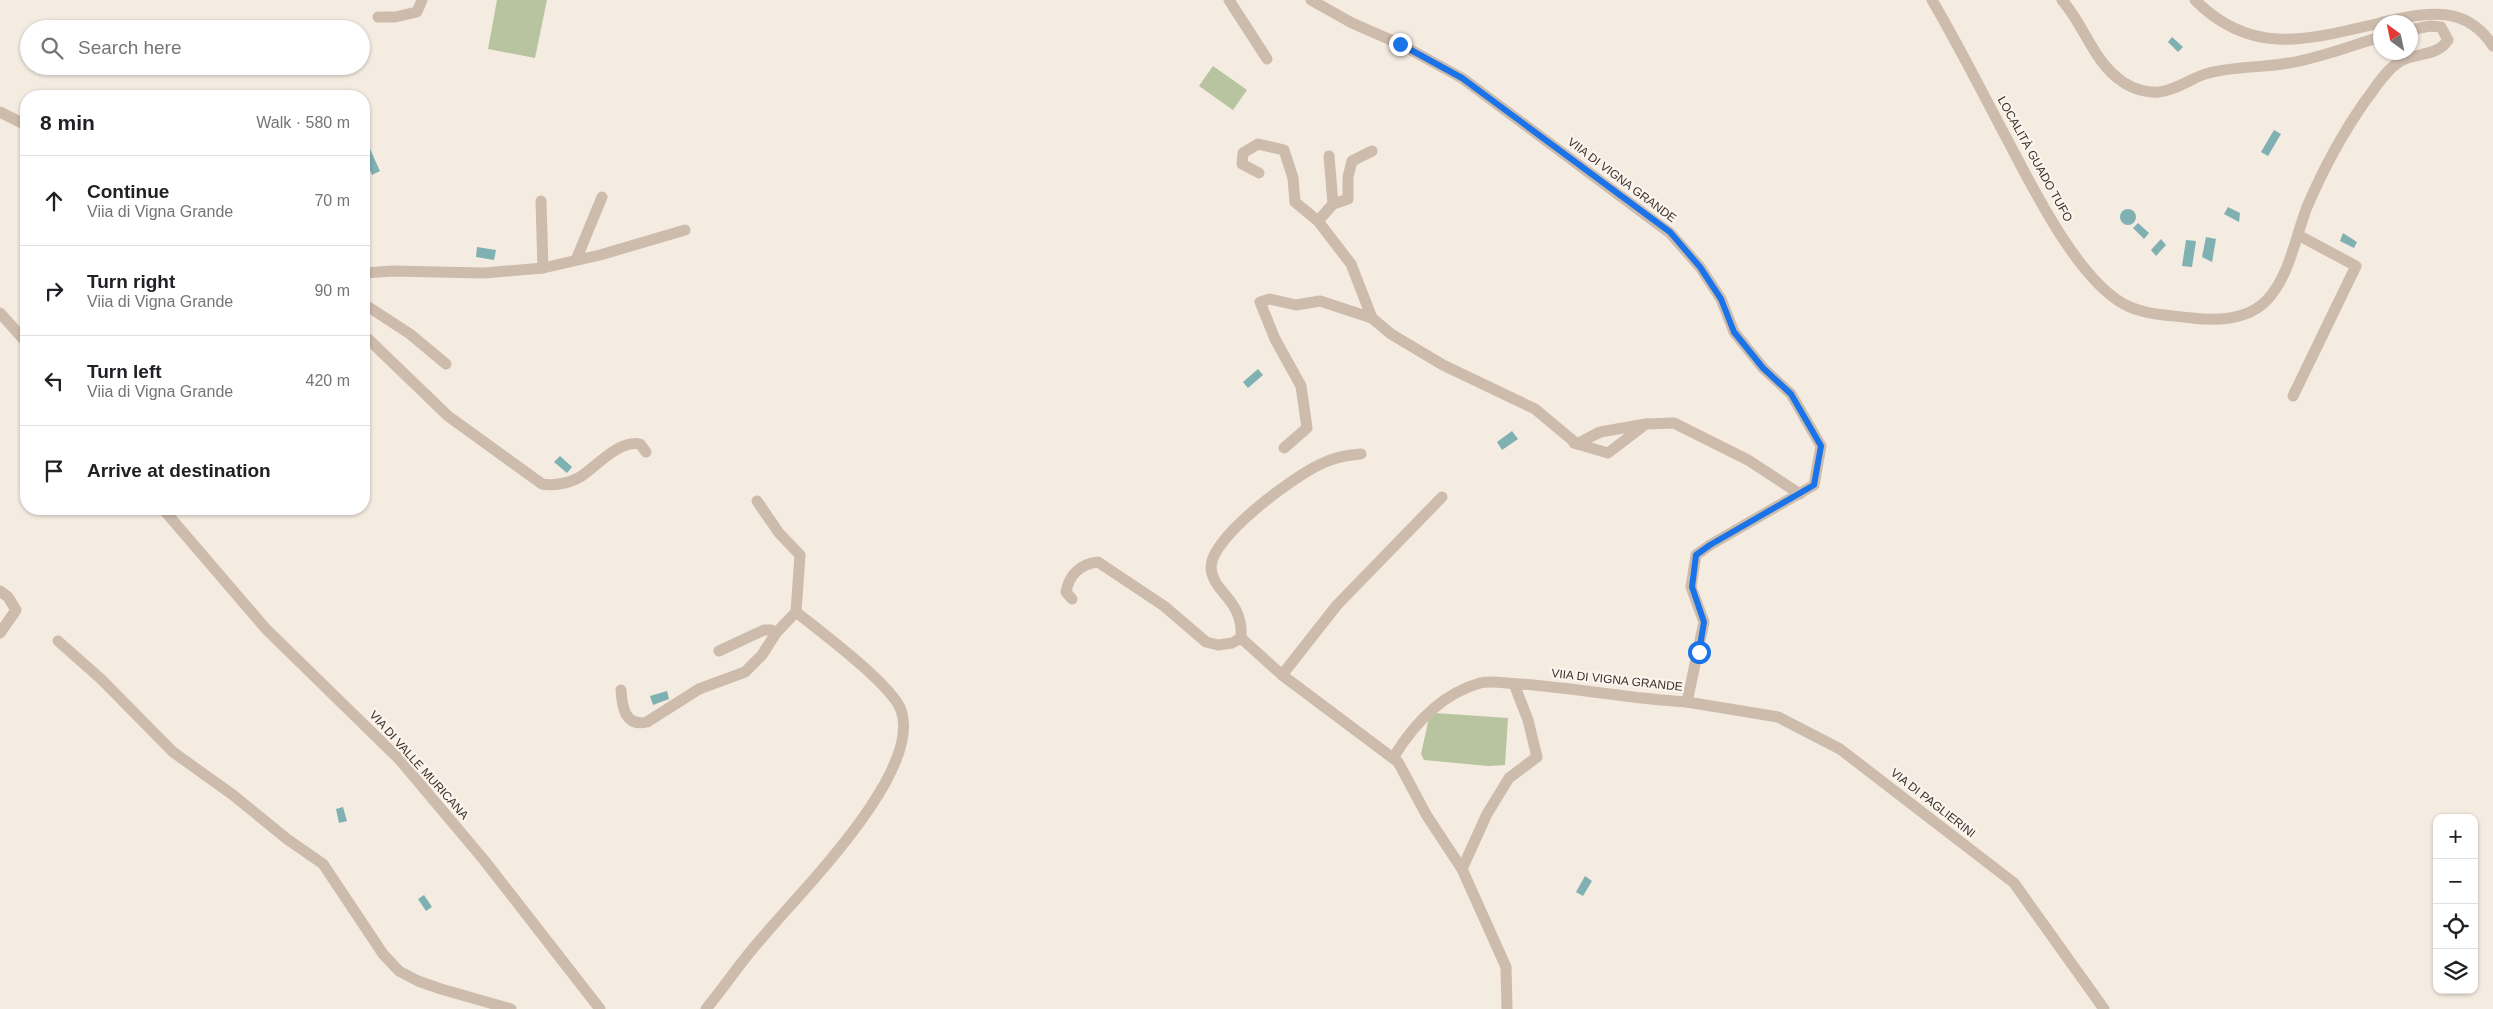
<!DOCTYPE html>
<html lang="en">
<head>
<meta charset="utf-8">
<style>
  :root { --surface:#fff; --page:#f6f6f6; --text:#202124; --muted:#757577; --line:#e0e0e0 }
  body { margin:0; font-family:Arial,sans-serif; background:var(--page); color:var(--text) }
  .controls { position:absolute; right:15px; bottom:15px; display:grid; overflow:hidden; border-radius:10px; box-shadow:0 1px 4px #0004 }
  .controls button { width:45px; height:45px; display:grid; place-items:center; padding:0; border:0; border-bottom:1px solid var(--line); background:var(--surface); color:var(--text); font:25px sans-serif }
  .compass { position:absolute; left:2373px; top:15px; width:45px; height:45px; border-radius:50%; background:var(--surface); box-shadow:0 1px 4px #0004; rotate:327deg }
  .stop { position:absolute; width:15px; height:15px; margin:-11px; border:4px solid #1a73e8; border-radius:50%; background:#fff }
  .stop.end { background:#1a73e8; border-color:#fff; box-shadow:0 1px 5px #0008 }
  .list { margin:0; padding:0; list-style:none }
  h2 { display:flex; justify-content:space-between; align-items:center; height:65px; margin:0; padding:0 20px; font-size:21px }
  h2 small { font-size:16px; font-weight:400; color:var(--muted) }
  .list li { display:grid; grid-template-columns:32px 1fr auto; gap:15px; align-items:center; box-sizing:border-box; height:90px; padding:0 20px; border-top:1px solid var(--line) }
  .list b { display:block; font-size:19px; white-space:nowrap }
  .list p { margin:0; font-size:16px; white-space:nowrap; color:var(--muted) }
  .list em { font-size:16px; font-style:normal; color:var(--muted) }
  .icon { flex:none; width:28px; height:28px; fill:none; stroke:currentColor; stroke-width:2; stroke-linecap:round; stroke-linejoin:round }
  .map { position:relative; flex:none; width:2493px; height:1009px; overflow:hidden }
  .search { position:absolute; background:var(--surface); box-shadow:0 1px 4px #0004; left:20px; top:20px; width:350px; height:55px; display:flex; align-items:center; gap:12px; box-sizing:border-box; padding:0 18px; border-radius:28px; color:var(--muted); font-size:19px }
  .panel { position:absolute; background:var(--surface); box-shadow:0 1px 4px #0004; left:20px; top:90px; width:350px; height:425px; border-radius:20px }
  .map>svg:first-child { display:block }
  .green { fill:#b8c4a0 }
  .water { fill:#7fb0b2 }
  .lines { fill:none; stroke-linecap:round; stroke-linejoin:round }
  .minor { stroke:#cdbbac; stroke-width:11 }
  .route { stroke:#1a73e8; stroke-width:6 }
  .labels { text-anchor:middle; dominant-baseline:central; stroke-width:4.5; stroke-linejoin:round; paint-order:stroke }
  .street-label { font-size:12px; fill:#3b302b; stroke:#fbf5ee }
</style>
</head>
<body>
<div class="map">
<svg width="2493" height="1009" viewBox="0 0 2493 1009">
  <rect width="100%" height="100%" fill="#f4ebe1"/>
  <g class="green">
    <path d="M 497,0 L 547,0 L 535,58 L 488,49 Z"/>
    <path d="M 1213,66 L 1247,90 L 1233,110 L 1199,86 Z"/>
    <path d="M 1435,713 L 1508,718 L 1505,765 L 1488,766 L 1424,760 L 1421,754 L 1429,718 Z"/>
  </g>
  <g class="water">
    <path d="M 2172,37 L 2183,47 L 2178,52 L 2168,42 Z"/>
    <path d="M 2274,130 L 2281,134 L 2268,156 L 2261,152 Z"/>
    <path d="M 370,149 L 380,171 L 372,175 L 364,157 L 364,152 Z"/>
    <path d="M 2228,207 L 2240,213 L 2239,222 L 2224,214 Z"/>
    <circle cx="2128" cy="217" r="8"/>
    <path d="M 2138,223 L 2149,233 L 2144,239 L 2133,228 Z"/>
    <path d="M 2343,233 L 2357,242 L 2354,248 L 2340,241 Z"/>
    <path d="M 2206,237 L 2216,239 L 2212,262 L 2202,257 Z"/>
    <path d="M 2161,239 L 2166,245 L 2156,256 L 2151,250 Z"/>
    <path d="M 2186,240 L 2196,241 L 2192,267 L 2182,266 Z"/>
    <path d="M 477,247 L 496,250 L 494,260 L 476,257 Z"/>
    <path d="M 1258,369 L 1263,375 L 1248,388 L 1243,382 Z"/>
    <path d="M 1512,431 L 1518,439 L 1502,450 L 1497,442 Z"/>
    <path d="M 560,456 L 572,467 L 567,473 L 554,462 Z"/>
    <path d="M 667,691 L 669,699 L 653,705 L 650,696 Z"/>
    <path d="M 343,807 L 347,821 L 339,823 L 336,809 Z"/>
    <path d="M 1585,876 L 1592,881 L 1583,896 L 1576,892 Z"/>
    <path d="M 424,895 L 432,907 L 426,911 L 418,899 Z"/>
  </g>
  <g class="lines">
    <g class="minor">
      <path d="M 1229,0 L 1267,59"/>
      <path d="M 1311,0 L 1352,23 L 1400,44 L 1462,78 L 1670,233 L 1700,267 L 1721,299 L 1734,332 L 1763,368 L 1791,394 L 1821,446 L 1814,485 L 1710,545 L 1696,555 L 1691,587 L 1704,622 L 1687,702 C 1632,699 1577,688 1521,684 C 1509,684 1492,680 1480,683 C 1441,694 1413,725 1393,758"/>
      <path d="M 1932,0 C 1959,46 1983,94 2008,141 C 2033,188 2076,276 2122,303 C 2142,315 2169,315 2192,318 C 2217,321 2248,320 2267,300 C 2290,275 2295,238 2307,207 C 2322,172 2344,131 2366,100 C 2376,87 2386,70 2399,62 C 2415,52 2437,57 2448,40 L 2441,27 L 2430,26 L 2410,30"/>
      <path d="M 2062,0 C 2085,26 2093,62 2123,82 C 2133,89 2147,93 2159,92 C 2178,90 2192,77 2209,73 C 2235,66 2262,68 2289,63 C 2320,58 2350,46 2380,37"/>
      <path d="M 2195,0 C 2253,58 2310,39 2380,23"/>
      <path d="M 378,17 L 395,17 L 417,12 L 422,0"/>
      <path d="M 2383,22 C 2426,13 2465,3 2493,46"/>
      <path d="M 0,112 L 26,125"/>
      <path d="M 1259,173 L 1242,164 L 1243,153 L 1258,144 L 1284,150 L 1293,178 L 1295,202 L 1318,221 L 1351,264 L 1372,318 L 1391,334 L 1443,365 L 1535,409 L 1577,444 L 1600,432 L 1646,424"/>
      <path d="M 541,201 L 543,268"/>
      <path d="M 1333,204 L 1348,199 L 1348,177 L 1352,161 L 1372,151"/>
      <path d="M 1318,221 L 1333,204 L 1329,156"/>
      <path d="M 576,260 L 602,197"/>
      <path d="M 364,273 L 393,271 L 484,273 L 543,268 L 600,255 L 685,230"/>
      <path d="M 364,304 L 410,334 L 446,364"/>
      <path d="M 0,313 L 26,342"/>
      <path d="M 364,335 L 448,416 L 542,484 C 554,486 570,483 580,477 C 595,468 619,439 640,444 L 646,452"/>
      <path d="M 2293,396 L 2356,266 L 2298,235"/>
      <path d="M 1574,443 L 1608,453 L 1646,424 L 1674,423 L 1748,460 L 1800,494"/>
      <path d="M 1284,448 L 1307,428 L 1301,386 L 1275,339 L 1260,302 L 1270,299 L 1296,305 L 1320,301 L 1372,318"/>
      <path d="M 163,509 L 266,629 L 399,759 L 484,860 L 600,1009"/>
      <path d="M 0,591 L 8,597 L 16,610 L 0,633"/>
      <path d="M 1072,599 L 1066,592 C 1069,575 1080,564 1098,562 L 1164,606 L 1206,642 L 1218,645 L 1232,643 L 1241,638 C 1244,599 1212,593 1211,567 C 1211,537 1294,476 1321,464 C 1334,457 1347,455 1361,454"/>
      <path d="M 1241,638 L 1282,675 L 1398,762 L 1427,816 L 1462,869 L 1506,967 L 1507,1009"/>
      <path d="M 58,641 L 101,679 L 173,752 L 233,795 L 287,839 L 323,864 L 383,954 L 399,971 L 418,981 L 441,989 L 511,1009"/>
      <path d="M 719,651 L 764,630 L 771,630 L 776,633 L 796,612"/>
      <path d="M 1282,675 L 1337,605 L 1442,497"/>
      <path d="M 621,690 C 622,707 625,727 647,722 L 699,689 L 745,672 L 762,655 L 776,633"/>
      <path d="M 1687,702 L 1778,717 L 1840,749 L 2014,883 L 2104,1009"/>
      <path d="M 1462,869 L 1487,814 L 1509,778 L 1537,757 L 1528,720 L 1514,684"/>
      <path d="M 706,1009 C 725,986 742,960 762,938 C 800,892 923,772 901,710 C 892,685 820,631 796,612 L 800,555 L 779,533 L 757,501"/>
    </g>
  </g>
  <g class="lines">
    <path class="route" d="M 1400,44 L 1462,78 L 1670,232 L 1700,267 L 1721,299 L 1734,332 L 1763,368 L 1791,394 L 1821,446 L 1814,485 L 1710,545 L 1696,555 L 1692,587 L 1704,622 L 1699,652"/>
  </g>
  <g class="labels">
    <g class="street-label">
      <text transform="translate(2035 159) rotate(61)">LOCALITÀ GUADO TUFO</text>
      <text transform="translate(1622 180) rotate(37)">VIIA DI VIGNA GRANDE</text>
      <text transform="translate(1617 680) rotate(6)">VIIA DI VIGNA GRANDE</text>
      <text transform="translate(419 765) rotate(48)">VIA DI VALLE MURICANA</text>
      <text transform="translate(1933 803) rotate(38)">VIA DI PAGLIERINI</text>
    </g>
  </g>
</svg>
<div class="controls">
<button>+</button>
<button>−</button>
<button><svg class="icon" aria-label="locate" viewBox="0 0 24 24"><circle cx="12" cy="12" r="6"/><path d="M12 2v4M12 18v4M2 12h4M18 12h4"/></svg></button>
<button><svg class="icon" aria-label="layers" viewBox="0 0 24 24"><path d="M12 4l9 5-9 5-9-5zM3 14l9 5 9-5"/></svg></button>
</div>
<svg class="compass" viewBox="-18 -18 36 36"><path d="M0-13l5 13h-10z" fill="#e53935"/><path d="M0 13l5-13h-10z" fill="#757577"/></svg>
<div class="stop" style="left:1699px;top:652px"></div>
<div class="stop end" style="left:1400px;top:44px"></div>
<div class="search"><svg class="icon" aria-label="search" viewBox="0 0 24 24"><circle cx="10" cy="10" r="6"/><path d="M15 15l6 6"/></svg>Search here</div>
<section class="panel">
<h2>8 min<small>Walk · 580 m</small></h2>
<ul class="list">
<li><svg class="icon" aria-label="ahead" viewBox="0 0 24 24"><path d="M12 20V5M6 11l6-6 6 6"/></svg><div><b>Continue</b><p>Viia di Vigna Grande</p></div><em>70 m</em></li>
<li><svg class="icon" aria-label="right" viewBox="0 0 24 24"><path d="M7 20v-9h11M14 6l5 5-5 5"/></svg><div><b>Turn right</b><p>Viia di Vigna Grande</p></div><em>90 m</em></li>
<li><svg class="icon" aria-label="left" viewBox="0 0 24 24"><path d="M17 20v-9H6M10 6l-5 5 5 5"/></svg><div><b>Turn left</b><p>Viia di Vigna Grande</p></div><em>420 m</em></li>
<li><svg class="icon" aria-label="arrive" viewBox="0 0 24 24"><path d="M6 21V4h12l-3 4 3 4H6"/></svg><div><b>Arrive at destination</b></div></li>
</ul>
</section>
</div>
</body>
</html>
